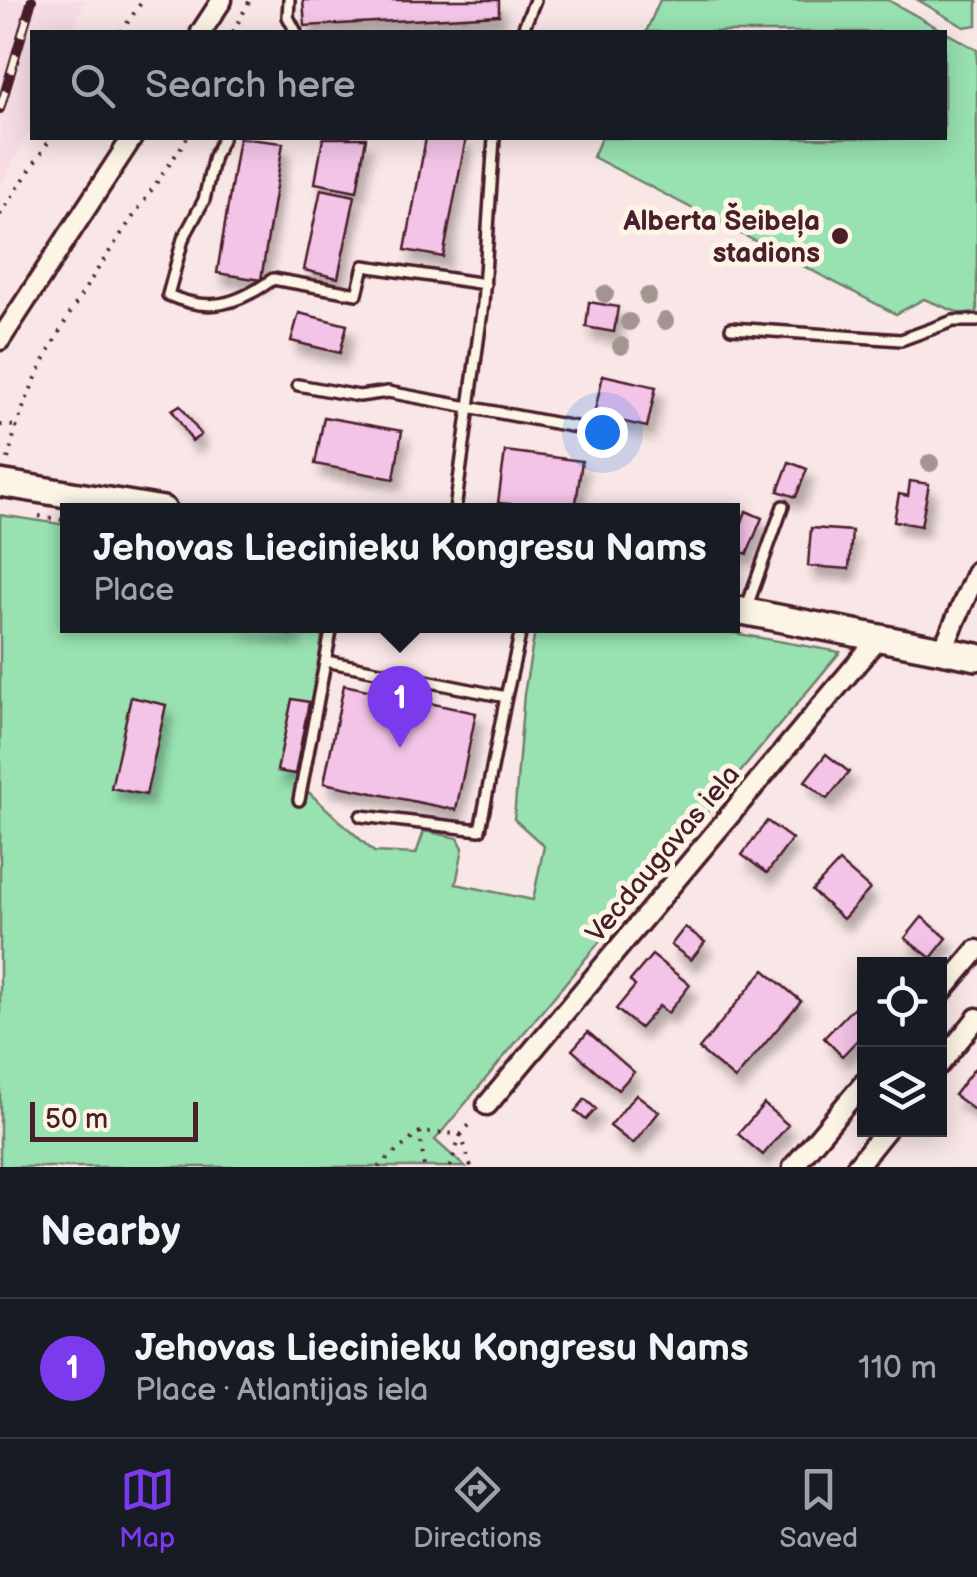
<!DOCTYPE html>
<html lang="en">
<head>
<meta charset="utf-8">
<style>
	body { margin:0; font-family:"Balsamiq Sans",sans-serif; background:#242831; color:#f1f3f6 }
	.controls { position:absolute; right:30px; bottom:30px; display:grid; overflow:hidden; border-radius:0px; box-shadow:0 5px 25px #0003 }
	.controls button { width:90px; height:90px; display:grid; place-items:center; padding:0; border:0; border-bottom:2px solid #363941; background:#171b24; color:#f1f3f6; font:50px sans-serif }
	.scale { position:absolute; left:30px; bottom:25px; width:168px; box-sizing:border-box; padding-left:10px; border:5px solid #4a1f2b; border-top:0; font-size:28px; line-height:35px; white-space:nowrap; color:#4a1f2b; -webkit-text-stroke:8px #fcf5e5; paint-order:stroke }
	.you { position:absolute; left:602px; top:432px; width:35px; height:35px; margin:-25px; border:8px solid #fff; border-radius:50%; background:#1a73e8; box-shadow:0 0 0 15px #1a73e833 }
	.badge { display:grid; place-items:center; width:65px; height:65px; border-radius:50%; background:#7c3aed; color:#fff; font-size:32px; font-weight:700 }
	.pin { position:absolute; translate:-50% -82px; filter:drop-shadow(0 2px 5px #0008) }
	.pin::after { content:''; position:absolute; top:52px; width:35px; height:30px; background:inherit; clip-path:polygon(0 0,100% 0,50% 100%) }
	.popup { position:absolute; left:60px; top:503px; width:680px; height:130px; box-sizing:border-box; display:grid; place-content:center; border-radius:0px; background:#171b24; filter:drop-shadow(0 2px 8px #0005); font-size:32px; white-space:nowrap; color:#9ea1a6 }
	.popup b { font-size:38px; color:#f1f3f6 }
	.popup::after { content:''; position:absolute; left:50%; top:100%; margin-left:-20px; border:20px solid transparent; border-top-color:#171b24 }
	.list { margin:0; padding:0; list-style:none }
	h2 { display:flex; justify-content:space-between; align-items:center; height:130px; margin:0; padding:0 40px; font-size:42px }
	h2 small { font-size:32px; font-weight:400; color:#9ea1a6 }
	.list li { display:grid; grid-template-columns:65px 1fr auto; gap:30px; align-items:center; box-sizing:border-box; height:140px; padding:0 40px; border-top:2px solid #363941 }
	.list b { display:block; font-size:38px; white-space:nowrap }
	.list p { margin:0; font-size:32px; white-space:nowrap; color:#9ea1a6 }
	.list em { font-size:32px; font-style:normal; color:#9ea1a6 }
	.icon { flex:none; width:55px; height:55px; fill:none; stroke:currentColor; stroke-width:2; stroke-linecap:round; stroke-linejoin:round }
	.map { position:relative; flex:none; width:977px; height:1167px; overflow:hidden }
	.search { position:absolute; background:#171b24; box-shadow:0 5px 25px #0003; left:30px; right:30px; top:30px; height:110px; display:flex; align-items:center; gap:25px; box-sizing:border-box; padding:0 35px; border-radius:0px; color:#9ea1a6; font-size:38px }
	.sheet { height:270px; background:#171b24 }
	nav { display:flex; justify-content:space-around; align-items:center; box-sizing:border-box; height:140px; border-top:2px solid #363941; background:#171b24; font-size:28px; color:#9ea1a6 }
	nav a { display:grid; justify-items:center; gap:5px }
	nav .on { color:#7c3aed }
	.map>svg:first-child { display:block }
	.built { fill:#f7dce6 }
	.green { fill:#98e1b1; stroke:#71806e; stroke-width:2.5 }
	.building { fill:#f3c4e7; stroke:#4a1f2b; stroke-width:2.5; filter:url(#shadow) }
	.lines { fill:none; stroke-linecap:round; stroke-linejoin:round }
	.service-casing { stroke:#4a1f2b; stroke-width:16 }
	.minor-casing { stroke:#4a1f2b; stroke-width:25 }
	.secondary-casing { stroke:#4a1f2b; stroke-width:32 }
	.path { stroke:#4a1f2b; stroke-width:4; stroke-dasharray:2.5 8; stroke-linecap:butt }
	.service { stroke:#fcf5e5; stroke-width:9 }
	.minor { stroke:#fcf5e5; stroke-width:18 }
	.secondary { stroke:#fcf5e5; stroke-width:25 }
	.rail-casing { stroke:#4a1f2b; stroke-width:10 }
	.rail { stroke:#fcf5e5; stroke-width:6; stroke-dasharray:19; stroke-linecap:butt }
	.tree { fill:#a49491 }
	.poi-dot { fill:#4a1f2b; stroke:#fcf5e5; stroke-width:4 }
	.labels { text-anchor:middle; stroke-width:10; stroke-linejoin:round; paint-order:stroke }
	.poi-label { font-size:28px; font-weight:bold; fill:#4a1f2b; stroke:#fcf5e5; text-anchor:end }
	.street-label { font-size:28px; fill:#4a1f2b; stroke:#fcf5e5 }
</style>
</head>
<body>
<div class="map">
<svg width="977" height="1167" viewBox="0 0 977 1167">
	<defs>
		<filter id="shadow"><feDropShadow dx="6" dy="11" stdDeviation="5" flood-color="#0004"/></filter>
	</defs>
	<rect width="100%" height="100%" fill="#f9e6e6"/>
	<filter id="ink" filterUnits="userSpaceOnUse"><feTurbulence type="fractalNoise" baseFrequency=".01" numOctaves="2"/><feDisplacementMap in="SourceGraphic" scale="20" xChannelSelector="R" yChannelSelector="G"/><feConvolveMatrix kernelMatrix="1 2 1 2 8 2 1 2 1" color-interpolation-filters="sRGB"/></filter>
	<g filter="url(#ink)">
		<path class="built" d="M0 0H85L72 32H32V126L0 188Z"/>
		<path class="green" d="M660 0H888L977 50V313H959L924 299 896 314 593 157 601 138H944V32H646Z
			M918 0H977V25L964 27Z
			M0 515 67 525 68 626H323L304 788 374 852 416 854 424 831 458 838 463 848 456 884 533 900 544 846 514 819 524 694 536 626H694L840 652 435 1140 465 1167H0Z"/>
		<path class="building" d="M303 0H499V15L305 26Z
			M239 138 283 143 261 280 217 273Z
			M323 138H366L357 191 315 183Z
			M426 138H466L443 257 405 250Z
			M321 189 355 196 338 278 304 270Z
			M589 302 618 307 614 332 586 327Z
			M299 313 347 325 340 353 291 341Z
			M603 375 656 387 647 427 594 415Z
			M180 405 201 435 192 441 172 410Z
			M324 417 402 431 394 479 315 464Z
			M505 451 582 461 575 510 498 503Z
			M789 462 807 469 796 497 778 491Z
			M910 481 929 484 921 526 894 521 899 494 908 496Z
			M746 511 762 518 747 554 732 548Z
			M811 528 852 531 849 569 808 566Z
			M234 626H294L292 635Z
			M344 685 476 713 456 810 324 783Z
			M131 697 166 705 146 795 111 788Z
			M292 699 309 702 295 774 277 771Z
			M826 754 849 772 827 799 805 781Z
			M767 821 792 839 767 873 742 855Z
			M839 862 870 889 843 919 812 891Z
			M922 917 947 938 931 958 905 938Z
			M685 927 705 942 691 960 671 945Z
			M652 955 690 985 668 1013 659 1006 640 1028 616 1009 635 986 630 981Z
			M764 970 801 1001 735 1079 699 1049Z
			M855 1006 864 1016V1033L842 1056 824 1038Z
			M588 1032 634 1072 618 1090 572 1050Z
			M974 1069 977 1072V1112L954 1095Z
			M636 1094 659 1112 633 1144 610 1126Z
			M585 1099 596 1109 586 1120 575 1111Z
			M764 1104 788 1125 763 1155 738 1134Z"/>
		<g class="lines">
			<g class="service-casing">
				<path id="service" d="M289 0 288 17 296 32
					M522 32 535 0
					M223 138 214 156 204 200 183 239 168 295C209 313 237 305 273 279L357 294 364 266 485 284
					M731 328 901 340 953 321H977
					M298 385 359 396 388 392 581 428
					M455 510 483 304 494 138
					M746 609 783 506
					M326 661 506 697 522 626
					M299 800 332 626
					M361 816 480 830 506 697"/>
			</g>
			<g class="minor-casing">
				<path id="minor" d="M201 32 222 0
					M0 340 132 138
					M943 649 977 571
					M940 994 977 950
					M940 1064 977 1018
					M487 1105 880 636
					M793 1167 864 1083
					M856 1167 886 1130"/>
			</g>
			<g class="secondary-casing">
				<path id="secondary" d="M0 483 163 510
					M732 609 977 657"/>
			</g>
			<path class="path" d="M121 32 143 0
				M233 32 250 0
				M0 215 51 138
				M0 425 15 426
				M8 459C31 349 125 232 187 138
				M39 516 68 521
				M420 1132 424 1167
				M461 1134 471 1167
				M378 1167 420 1132 461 1134 474 1120
				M450 1167 461 1134"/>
			<use href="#service" class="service"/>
			<use href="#minor" class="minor"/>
			<use href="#secondary" class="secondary"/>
			<g class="rail-casing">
				<path id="rail" d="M0 109 32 0"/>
			</g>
			<use href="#rail" class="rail"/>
		</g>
		<g class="tree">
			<circle cx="605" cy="294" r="9"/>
			<circle cx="648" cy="296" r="9"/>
			<circle cx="665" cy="321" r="9"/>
			<circle cx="629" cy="322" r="9"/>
			<circle cx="621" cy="346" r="9"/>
			<circle cx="930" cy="463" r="9"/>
		</g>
	</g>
	<circle class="poi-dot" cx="840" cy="236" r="10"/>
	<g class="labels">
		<g class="poi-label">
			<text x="820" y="230">Alberta Šeibeļa<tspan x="820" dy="32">stadions</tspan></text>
		</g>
		<g class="street-label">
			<text transform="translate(662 853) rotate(-50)" y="10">Vecdaugavas iela</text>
		</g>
	</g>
</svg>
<div class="controls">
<button><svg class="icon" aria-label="locate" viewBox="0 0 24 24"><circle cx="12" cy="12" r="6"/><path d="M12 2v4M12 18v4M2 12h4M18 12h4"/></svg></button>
<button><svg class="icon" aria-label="layers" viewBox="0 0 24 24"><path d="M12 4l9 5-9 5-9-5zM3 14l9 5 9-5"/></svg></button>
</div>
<div class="scale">50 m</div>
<div class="you"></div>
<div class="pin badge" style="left:400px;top:748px">1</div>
<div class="popup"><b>Jehovas Liecinieku Kongresu Nams</b>Place</div>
<div class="search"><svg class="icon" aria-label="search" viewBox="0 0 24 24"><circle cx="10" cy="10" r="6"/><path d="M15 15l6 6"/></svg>Search here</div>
</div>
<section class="sheet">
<h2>Nearby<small></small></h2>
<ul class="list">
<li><span class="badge">1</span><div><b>Jehovas Liecinieku Kongresu Nams</b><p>Place · Atlantijas iela</p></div><em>110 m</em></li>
</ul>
</section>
<nav>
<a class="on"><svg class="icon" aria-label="map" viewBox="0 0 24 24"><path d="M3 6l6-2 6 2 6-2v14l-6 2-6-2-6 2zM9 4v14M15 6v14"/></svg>Map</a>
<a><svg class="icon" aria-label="directions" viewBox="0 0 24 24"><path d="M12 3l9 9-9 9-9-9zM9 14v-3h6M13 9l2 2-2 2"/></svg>Directions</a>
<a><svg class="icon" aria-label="saved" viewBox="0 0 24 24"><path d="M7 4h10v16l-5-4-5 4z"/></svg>Saved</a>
</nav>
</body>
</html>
